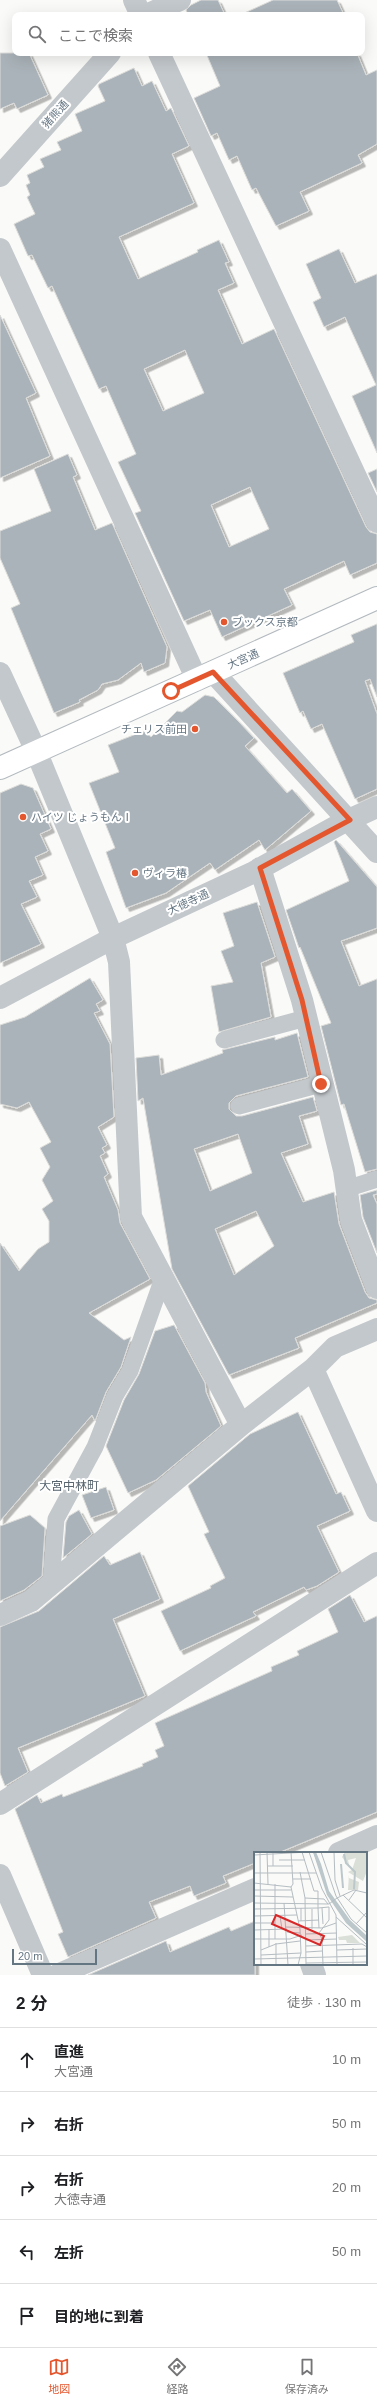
<!DOCTYPE html>
<html lang="ja">
<head>
<meta charset="utf-8">
<style>
	body { margin:0; font-family:Helvetica,"Noto Sans JP",sans-serif; background:#f2f2f2; color:#202124 }
	.scale { position:absolute; left:12px; bottom:10px; width:85px; box-sizing:border-box; padding-left:4px; border:2px solid #657683; border-top:0; font-size:11px; line-height:14px; white-space:nowrap; color:#657683; -webkit-text-stroke:3px #fff; paint-order:stroke }
	.stop { position:absolute; width:12px; height:12px; margin:-9px; border:3px solid #e4572e; border-radius:50%; background:#fff }
	.stop.end { background:#e4572e; border-color:#fff; box-shadow:0 1px 4px #0008 }
	.list { margin:0; padding:0; list-style:none }
	h2 { display:flex; justify-content:space-between; align-items:center; height:52px; margin:0; padding:0 16px; font-size:17px }
	h2 small { font-size:13px; font-weight:400; color:#757577 }
	.list li { display:grid; grid-template-columns:26px 1fr auto; gap:12px; align-items:center; box-sizing:border-box; height:64px; padding:0 16px; border-top:1px solid #e0e0e0 }
	.list b { display:block; font-size:15px; white-space:nowrap }
	.list p { margin:0; font-size:13px; white-space:nowrap; color:#757577 }
	.list em { font-size:13px; font-style:normal; color:#757577 }
	.icon { flex:none; width:22px; height:22px; fill:none; stroke:currentColor; stroke-width:2; stroke-linecap:round; stroke-linejoin:round }
	.map { position:relative; flex:none; width:377px; height:1975px; overflow:hidden }
	.search { position:absolute; background:#fff; box-shadow:0 4px 16px #0002; left:12px; right:12px; top:12px; height:44px; display:flex; align-items:center; gap:10px; box-sizing:border-box; padding:0 14px; border-radius:8px; color:#757577; font-size:15px }
	.sheet { height:372px; background:#fff }
	nav { display:flex; justify-content:space-around; align-items:center; box-sizing:border-box; height:56px; border-top:1px solid #e0e0e0; background:#fff; font-size:11px; color:#757577 }
	nav a { display:grid; justify-items:center; gap:2px }
	nav .on { color:#e4572e }
	.map>svg:first-child { display:block }
	.building { fill:#aab3b9; stroke:#dcdcda; fill-rule:evenodd; filter:url(#shadow) }
	.lines { fill:none; stroke-linecap:round; stroke-linejoin:round }
	.secondary-casing { stroke:#b3babf; stroke-width:24 }
	.lane { stroke:#c3c8cc; stroke-width:17 }
	.street { stroke:#c3c8cc; stroke-width:22 }
	.secondary { stroke:#fff; stroke-width:22 }
	.route { stroke:#e4572e; stroke-width:5 }
	.poi-dot { fill:#e4572e; stroke:#fff; stroke-width:1.5 }
	.labels { text-anchor:middle; stroke-width:4; stroke-linejoin:round; paint-order:stroke }
	.street-label { font-size:11px; fill:#657683; stroke:#fff }
	.poi-label { font-size:11px; fill:#657683; stroke:#fff; text-anchor:start }
	.neighbourhood-label { font-size:12px; fill:#57646e; stroke:#fff }
	.inset-river { fill:none; stroke:#bbc7cb; stroke-width:2 }
	.inset-road { fill:none; stroke:#b5bdc2; stroke-width:1 }
	.view { fill:#d62828; fill-opacity:0.15; stroke:#d62828; stroke-width:2 }
	.inset-edge { fill:none; stroke:#657683; stroke-width:2 }
</style>
</head>
<body>
<div class="map">
<svg width="377" height="1975" viewBox="0 0 377 1975">
	<defs>
		<filter id="shadow"><feDropShadow dx="3.5" dy="3.5" stdDeviation="0" flood-color="#0004"/></filter>
	</defs>
	<rect width="100%" height="100%" fill="#fafaf8"/>
	<path class="building" d="M201 0H218L225 15H188L186 10 191 5Z
		M273 0H337L344 15H240Z
		M0 53H29L48 95 17 109 14 103 0 109Z
		M206 53H357L366 75 377 70V144L358 155 362 163 300 192 309 211 276 226 256 188 252 190 237 156 229 160 217 133 211 136 194 98 220 86Z
		M134 68 142 86 152 81 166 111 171 108 189 146 172 154 194 203 119 237 138 279 198 252 197 250 219 240 229 262 225 263 234 283 218 290 242 344 274 329 366 527 370 532 377 534V563L350 575 344 561 284 589 292 605 222 637 210 610 184 621 135 513 141 511 118 462 136 454 106 386 99 389 52 286 48 288 32 255 28 256 14 224 35 214 27 197 30 195 26 185 30 183 27 175 44 167 40 159 61 150 57 142 82 131 75 114 105 101 98 86 99 84ZM185 350 204 393 163 411 144 369ZM250 487 269 529 229 547 211 505Z
		M339 249 355 283 377 274V453L352 396 376 385 345 317 324 327 313 302 321 298 306 264Z
		M0 315 36 393 26 398 50 456 0 478Z
		M68 454 77 475 73 477 95 530 112 523 167 647 165 663 144 672 141 663 118 680 102 684 98 690 79 700 80 702 54 713 11 608 20 604 0 558V531L51 511 34 469Z
		M377 469V492L368 473Z
		M377 624V697L370 679 365 681 377 714V789L355 799 322 724 311 729 303 711 300 713 283 673 354 642 351 635Z
		M205 695 214 697 239 722 254 738 245 746 287 793 292 789 311 811 265 850 259 840 215 870 210 863 166 893 126 908 106 852 115 848 89 783 119 772 108 745 144 731 151 737 177 711 182 712Z
		M21 784 33 788 51 829 40 834 48 851 35 857 43 875 29 881 37 897 21 904 41 944 0 963V793Z
		M336 840 377 887V928L341 941 359 986 377 979V1169L365 1172 344 1104 341 1105 321 1026 331 1023 300 947 299 948 286 910 349 881 334 842Z
		M257 902 275 957 261 963 271 1017 219 1032 211 986 233 982 221 951 234 946 223 913Z
		M90 978 103 1000 96 1004 100 1011 94 1013 110 1044 114 1117 98 1127 107 1145 102 1148 105 1153 100 1156 108 1174 104 1177 118 1210 120 1223 150 1279 89 1313 124 1340 131 1337 121 1367 106 1392 95 1421 92 1415 0 1521V1243L19 1271 38 1249 49 1242V1221L42 1209 53 1201 42 1180 50 1167 40 1148 51 1142 29 1102 17 1108 0 1104V1025L25 1017Z
		M297 1033 308 1077 236 1096 229 1103V1109L236 1116H242L313 1097 317 1111 299 1116 308 1144 281 1153 303 1202 334 1192 339 1224 365 1292 369 1298 377 1300V1303L295 1338 299 1348 229 1375 172 1269 143 1098 138 1101 136 1058 159 1055 161 1075 223 1053 222 1050 275 1037V1040ZM238 1134 252 1173 210 1191 194 1149ZM256 1211 274 1246 234 1275 215 1229Z
		M377 1190V1194L373 1195 377 1204V1253L363 1217 360 1195Z
		M174 1325 205 1383 206 1392 221 1426 156 1480 128 1493 106 1446 124 1400 139 1374 155 1331Z
		M298 1412 336 1494 341 1492 350 1511 317 1526 339 1572 317 1586 306 1590 304 1587 253 1612 256 1616 180 1651 161 1611 211 1588 210 1586 225 1578 204 1534 209 1532 188 1486 250 1434Z
		M106 1487 114 1510 91 1518 82 1495Z
		M79 1510 92 1534 63 1558 66 1522 69 1516Z
		M30 1515 45 1528 42 1576 24 1590 0 1601V1526Z
		M140 1552 160 1599 113 1619 145 1696 18 1748 28 1772 5 1786 0 1773V1627L39 1611 104 1556 110 1565Z
		M350 1595 364 1622 377 1616V1812L278 1853H255V1863L223 1876 226 1883 194 1896 190 1886 149 1902 156 1918 68 1957 58 1934 63 1932 15 1809 37 1795 41 1803 62 1794 63 1797 143 1766 142 1764 158 1757 155 1750 164 1746 155 1723 272 1671 271 1667 299 1655 297 1651 338 1632 328 1609Z
		M255 1921V1975H88L166 1941 170 1952 229 1927 231 1931Z"/>
	<g class="lines">
		<g class="secondary-casing">
			<path id="secondary" d="M0 768 377 598"/>
		</g>
		<path class="lane" d="M224 1040 306 1018
			M239 1106 321 1084
			M346 1189 377 1179
			M51 1585 56 1519 95 1447 115 1396 130 1371 163 1278"/>
		<path class="street" d="M134 0 141 15
			M146 15 180 0
			M159 53 377 522
			M0 176 110 53
			M0 249 197 680
			M213 672 377 852
			M0 673 36 751 113 938 119 962 131 1217 241 1425
			M260 868 302 1000 344 1170 351 1220 377 1288
			M0 998 113 938 252 873 342 823 377 807
			M313 1369 377 1511
			M0 1615 31 1601 241 1425 313 1369 335 1347 377 1329
			M0 1804 377 1563
			M339 1853 377 1836
			M0 1875 43 1975
			M311 1964 315 1975
			M57 1975 255 1889"/>
		<use href="#secondary" class="secondary"/>
	</g>
	<g class="lines">
		<path class="route" d="M171 691 213 672 350 820 260 868 302 1000 321 1084"/>
	</g>
	<g class="poi-dot">
		<circle cx="224" cy="622" r="4"/>
		<circle cx="195" cy="729" r="4"/>
		<circle cx="23" cy="817" r="4"/>
		<circle cx="135" cy="873" r="4"/>
	</g>
	<g class="labels">
		<g class="street-label">
			<text transform="translate(55 114) rotate(-48)" y="4">猪熊通</text>
			<text transform="translate(243 659) rotate(-24)" y="4">大宮通</text>
			<text transform="translate(188 902) rotate(-25)" y="4">大徳寺通</text>
		</g>
		<g class="poi-label">
			<text x="232" y="626">ブックス京都</text>
			<text x="187" y="733" text-anchor="end">チェリス前田</text>
			<text x="31" y="821">ハイツ じょうもんⅠ</text>
			<text x="143" y="877">ヴィラ椿</text>
		</g>
		<g class="neighbourhood-label">
			<text x="69" y="1490">大宮中林町</text>
		</g>
	</g>
	<g transform="translate(254 1852)">
		<rect width="113" height="113" fill="#fafaf8"/>
		<path d="M91 0H113V19L109 29 94 20 98 18 102 6 94 8 95 13 93 12 88 5ZM95 22V26L105 30 104 38H94ZM98 83 106 91H93L92 88H85L84 85Z" fill="#dadfd7"/>
		<path d="M59 0H62L67 12 75 39 96 68 113 84V90L92 71 73 43Z" fill="#bbc7cb"/>
		<path class="inset-river" d="M60 0 65 13M90 2 92 11 101 20 100 37M87 12 89 36"/>
		<path class="inset-road" d="M6 0 7 113M13 0 14 32M19 0V14M37 0 39 32 37 35 46 77 47 101 44 113M48 0 60 39H64V56L75 55M55 0 68 37 82 63 83 113M67 0 82 44 97 67 113 81M80 0 81 28 86 44M0 3 54 0M25 8H51M13 14H39M46 20 51 46 52 113M0 21H62M39 27H57M0 31 37 35M21 32V87M0 38H37M89 43 113 66M0 44 39 45M51 46 70 47 74 52M83 46 100 38 113 41M95 48 102 38M0 51 75 52 83 46M30 51 34 113M47 56V69M68 56 69 72M0 57 64 56 65 76M58 57V77M0 64 43 63M26 64 28 77M82 65 112 92M44 69 65 68M0 71H21M102 72 113 60M32 75 68 76 82 71M15 77V95M0 78 33 77M33 80 46 81M51 82 83 81M0 87H36L48 83M51 88 83 87M22 91V113M52 94 108 92 113 95M99 96V113M7 98 22 92 46 89M83 98 113 97M52 100 68 99M7 103 47 101M0 107 113 104M52 111 113 110M13 113H28M69 113 68 87 65 81 75 68V55"/>
		<path class="view" d="M22 63 70 84 66 93 18 72Z"/>
		<rect width="113" height="113" class="inset-edge"/>
	</g>
</svg>
<div class="scale">20 m</div>
<div class="stop" style="left:171px;top:691px"></div>
<div class="stop end" style="left:321px;top:1084px"></div>
<div class="search"><svg class="icon" aria-label="search" viewBox="0 0 24 24"><circle cx="10" cy="10" r="6"/><path d="M15 15l6 6"/></svg>ここで検索</div>
</div>
<section class="sheet">
<h2>2 分<small>徒歩 · 130 m</small></h2>
<ul class="list">
<li><svg class="icon" aria-label="ahead" viewBox="0 0 24 24"><path d="M12 20V5M6 11l6-6 6 6"/></svg><div><b>直進</b><p>大宮通</p></div><em>10 m</em></li>
<li><svg class="icon" aria-label="right" viewBox="0 0 24 24"><path d="M7 20v-9h11M14 6l5 5-5 5"/></svg><div><b>右折</b></div><em>50 m</em></li>
<li><svg class="icon" aria-label="right" viewBox="0 0 24 24"><path d="M7 20v-9h11M14 6l5 5-5 5"/></svg><div><b>右折</b><p>大徳寺通</p></div><em>20 m</em></li>
<li><svg class="icon" aria-label="left" viewBox="0 0 24 24"><path d="M17 20v-9H6M10 6l-5 5 5 5"/></svg><div><b>左折</b></div><em>50 m</em></li>
<li><svg class="icon" aria-label="arrive" viewBox="0 0 24 24"><path d="M6 21V4h12l-3 4 3 4H6"/></svg><div><b>目的地に到着</b></div></li>
</ul>
</section>
<nav>
<a class="on"><svg class="icon" aria-label="map" viewBox="0 0 24 24"><path d="M3 6l6-2 6 2 6-2v14l-6 2-6-2-6 2zM9 4v14M15 6v14"/></svg>地図</a>
<a><svg class="icon" aria-label="directions" viewBox="0 0 24 24"><path d="M12 3l9 9-9 9-9-9zM9 14v-3h6M13 9l2 2-2 2"/></svg>経路</a>
<a><svg class="icon" aria-label="saved" viewBox="0 0 24 24"><path d="M7 4h10v16l-5-4-5 4z"/></svg>保存済み</a>
</nav>
</body>
</html>
